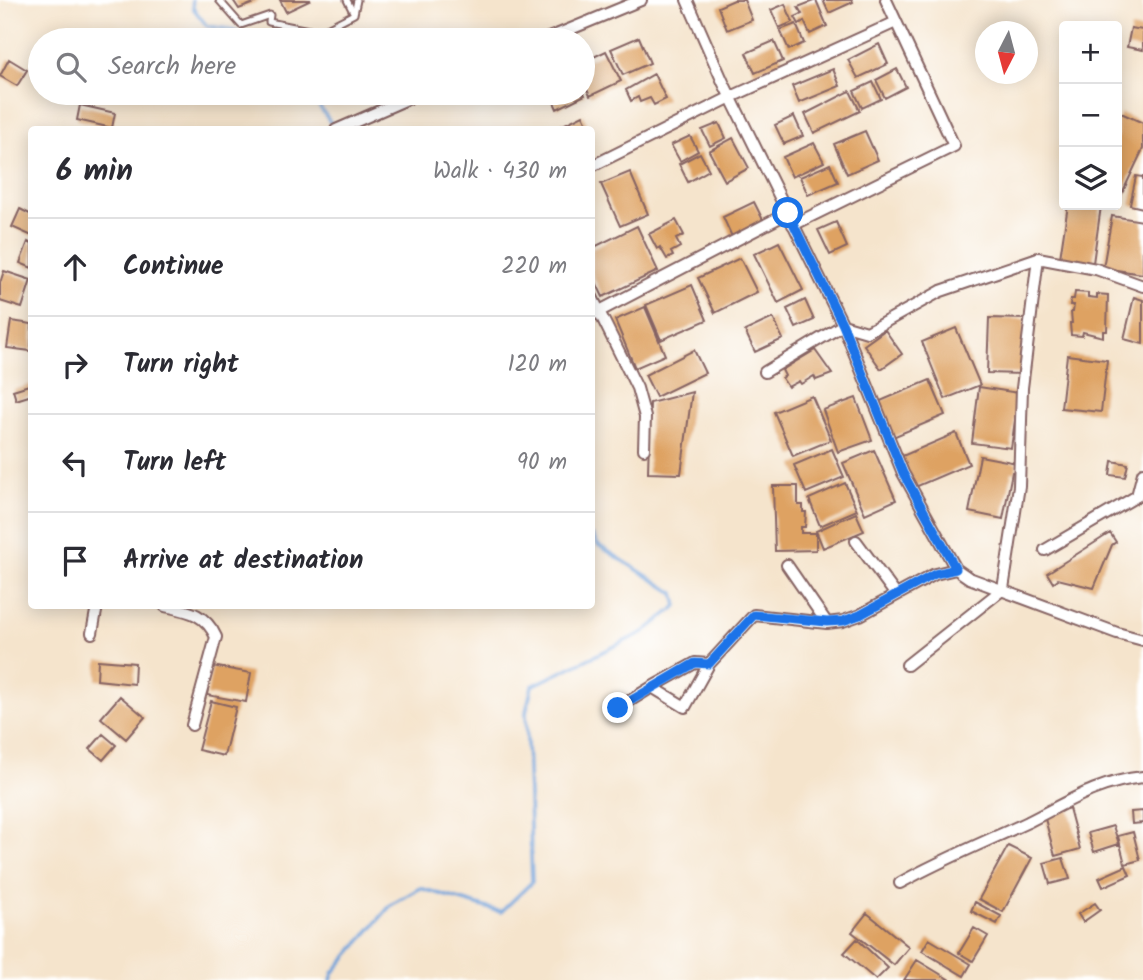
<!DOCTYPE html>
<html lang="en">
<head>
<meta charset="utf-8">
<style>
	body { margin:0; font-family:Kalam,sans-serif; background:#f7f7f7; color:#2b2b33 }
	.controls { position:absolute; right:21px; top:21px; display:grid; overflow:hidden; border-radius:7px; box-shadow:0 4px 18px #0003 }
	.controls button { width:63px; height:63px; display:grid; place-items:center; padding:0; border:0; border-bottom:2px solid #e1e1e2; background:#fff; color:#2b2b33; font:35px sans-serif }
	.compass { position:absolute; left:975px; top:21px; width:63px; height:63px; border-radius:50%; background:#fff; box-shadow:0 4px 18px #0003; rotate:186deg }
	.stop { position:absolute; width:21px; height:21px; margin:-16px; border:5px solid #1a73e8; border-radius:50%; background:#fff }
	.stop.end { background:#1a73e8; border-color:#fff; box-shadow:0 2px 7px #0008 }
	.list { margin:0; padding:0; list-style:none }
	h2 { display:flex; justify-content:space-between; align-items:center; height:91px; margin:0; padding:0 28px; font-size:30px }
	h2 small { font-size:23px; font-weight:400; color:#7c7c81 }
	.list li { display:grid; grid-template-columns:46px 1fr auto; gap:21px; align-items:center; box-sizing:border-box; height:98px; padding:0 28px; border-top:2px solid #e1e1e2 }
	.list b { display:block; font-size:26px; white-space:nowrap }
	.list em { font-size:23px; font-style:normal; color:#7c7c81 }
	.icon { flex:none; width:38px; height:38px; fill:none; stroke:currentColor; stroke-width:2; stroke-linecap:round; stroke-linejoin:round }
	.map { position:relative; flex:none; width:1143px; height:980px; overflow:hidden }
	.search { position:absolute; background:#fff; box-shadow:0 4px 18px #0003; left:28px; top:28px; width:567px; height:77px; display:flex; align-items:center; gap:18px; box-sizing:border-box; padding:0 24px; border-radius:38px; color:#7c7c81; font-size:26px }
	.panel { position:absolute; background:#fff; box-shadow:0 4px 18px #0003; left:28px; top:126px; width:567px; height:483px; border-radius:7px }
	.map>svg:first-child { display:block }
	.lines { fill:none; stroke-linecap:round; stroke-linejoin:round }
	.stream { stroke:#6da0d9; stroke-width:3.5 }
	.building { fill:#dea262 }
	.service-casing { stroke:#866463; stroke-width:9 }
	.minor-casing { stroke:#866463; stroke-width:14 }
	.service { stroke:#fff; stroke-width:5 }
	.minor { stroke:#fff; stroke-width:10 }
	.route { stroke:#1a73e8; stroke-width:9 }
</style>
</head>
<body>
<div class="map">
<svg width="1143" height="980" viewBox="0 0 1143 980">
	<rect width="100%" height="100%" fill="#fff"/>
	<filter id="ink" filterUnits="userSpaceOnUse"><feTurbulence type="fractalNoise" baseFrequency=".0143" numOctaves="2"/><feDisplacementMap in="SourceGraphic" scale="14" xChannelSelector="R" yChannelSelector="G"/><feConvolveMatrix kernelMatrix="1 2 1 2 8 2 1 2 1" color-interpolation-filters="sRGB"/></filter>
	<filter id="wash" filterUnits="userSpaceOnUse"><feTurbulence type="fractalNoise" baseFrequency=".00686" numOctaves="4" result="noise"/><feDisplacementMap in="SourceGraphic" scale="28" xChannelSelector="R" yChannelSelector="G"/><feGaussianBlur stdDeviation="1.57" result="paint"/><feColorMatrix in="noise" values="0 0 0 0 0 0 0 0 0 0 0 0 0 0 0 0 0 1.4 0 .05"/><feComposite in="paint" operator="in"/></filter>
	<g filter="url(#wash)">
		<rect width="100%" height="100%" fill="#f5e4cc"/>
		<g class="lines">
			<path class="stream" d="M192 0 193 8 207 26 228 29 258 40
				M310 93 335 129
				M331 980 333 973 391 905 420 888 501 912 532 882 526 712 532 686 644 632 677 606 674 593 598 545 592 535"/>
		</g>
		<g id="blocks">
			<path class="building" d="M233 0H261L239 9Z
				M280 0H311L286 12Z
				M734 0H744L752 20 727 30 718 7Z
				M816 0 827 26 810 34 804 21 799 24 795 17 802 14 798 7Z
				M823 0H852L853 2 829 13Z
				M785 4 793 22 779 28 771 10Z
				M796 24 804 43 789 50 780 30Z
				M1131 28 1143 30V50L1127 47Z
				M639 37 650 63 623 75 611 49Z
				M774 41 783 61 755 73 746 53Z
				M879 44 888 64 858 78 848 60Z
				M606 51 621 81 590 96 583 81V62Z
				M9 59 27 70 17 86 0 76Z
				M833 69 840 86 799 103 792 86Z
				M897 69 906 87 885 98 876 80Z
				M654 74 666 99 654 105 650 98 640 102 638 97 631 101 626 90Z
				M873 82 881 99 862 108 854 91Z
				M850 91 860 111 814 133 805 114Z
				M550 93H584L585 95 557 109Z
				M80 105 115 113 112 128 77 120Z
				M1121 113 1143 123V149L1117 204V121Z
				M583 115 590 130H553Z
				M794 116 803 136 784 144 775 125Z
				M719 123 726 138 710 146 702 130Z
				M865 131 878 160 847 174 834 144Z
				M690 136 698 151 680 161 671 145Z
				M733 138 749 168 725 181 709 151Z
				M814 143 824 162 792 177 783 157Z
				M700 153 709 170 688 182 679 164Z
				M830 164 838 182 808 195 800 177Z
				M630 172 648 214 620 226 601 184Z
				M1136 176 1143 177V208L1130 205Z
				M754 202 765 224 733 239 723 217Z
				M1068 205 1101 206 1093 263 1060 258Z
				M20 209 32 215V236L12 227Z
				M1112 216 1143 221V274L1103 268Z
				M676 220 684 235 676 239 680 247 671 252 673 256 667 259 660 247 657 249 649 234Z
				M836 222 847 247 830 255 818 230Z
				M637 226 658 271 603 297 592 274V248Z
				M28 242 32 244V268L20 263Z
				M779 242 803 290 778 303 754 254Z
				M740 258 757 292 715 313 698 278Z
				M4 271 31 280 22 308 0 301V283Z
				M692 285 707 320 661 340 646 305Z
				M1075 292 1088 293V297L1097 298V294L1108 295 1107 331H1103V337L1083 332 1082 336 1071 335 1070 323H1072L1071 312H1073L1074 305H1070L1071 299H1074Z
				M1134 297 1143 300V344L1124 339Z
				M805 300 814 320 796 328 787 309Z
				M645 307 665 355 635 368 615 320Z
				M773 318 783 339 755 352 745 331Z
				M989 318 1025 319 1022 374 987 373Z
				M11 321 32 324 31 351 7 348Z
				M956 328 980 385 945 399 922 342Z
				M885 330 902 354 881 369 864 345Z
				M694 350 705 373 656 397 645 375Z
				M815 350 832 374 816 380 814 376 801 384 799 381 788 387 782 378 785 376 782 370Z
				M1067 355 1107 360 1101 412 1061 408Z
				M930 380 945 415 893 437 878 402Z
				M32 384V395L16 400 13 390Z
				M979 387 1019 393 1011 448 972 443Z
				M692 392 681 474 648 473 650 403Z
				M812 396 831 440 793 456 774 412Z
				M856 398 872 440 838 452 823 410Z
				M956 433 969 464 913 488 900 457Z
				M832 449 844 477 806 493 794 465Z
				M874 450 896 500 865 514 843 463Z
				M980 456 1017 463 1016 472H1012L1003 519 969 512Z
				M1112 461 1128 464 1125 477 1110 475Z
				M845 483 857 510 820 526 809 499Z
				M773 486H798V505H803V512H806L805 527H801V533H816V550L775 551Z
				M856 513 864 531 823 548 816 531Z
				M1110 533 1116 542 1112 545 1094 588 1058 579 1053 583 1047 573Z
				M98 660 135 663 134 684 97 680Z
				M212 666 251 673 246 702 207 695Z
				M120 696 145 717 126 739 101 718Z
				M211 701 236 707 224 756 198 750Z
				M103 734 116 745 103 760 90 749Z
				M1069 808 1080 849 1055 856 1044 815Z
				M1143 811V823L1132 824 1131 812Z
				M1113 826 1119 844 1094 852 1088 833Z
				M1133 832 1140 860 1125 864 1118 836Z
				M1008 846 1032 858 1003 912 979 899Z
				M1063 858 1070 879 1050 884 1044 863Z
				M1126 866 1130 875 1103 887 1099 878Z
				M975 902 1001 916 997 924 971 911Z
				M1095 903 1100 910 1083 922 1078 914Z
				M867 913 909 947 894 965 852 932Z
				M974 928 988 936 973 961 959 953Z
				M857 939 888 968 876 980 844 953Z
				M929 939 971 964 964 976 922 951Z
				M917 960 950 980H904Z"/>
		</g>
	</g>
	<g filter="url(#ink)">
		<use href="#blocks" fill-opacity="0" stroke="#866463" stroke-width="2"/>
		<g class="lines">
			<g class="service-casing">
				<path id="service" d="M219 0 241 25 270 15 269 22 319 32 354 14 357 0
					M347 0 354 14"/>
			</g>
			<g class="minor-casing">
				<path id="minor" d="M687 0 723 82 843 325 903 473 956 569 969 578 1117 633 1143 640
					M544 40 641 0
					M336 130 421 93
					M592 166 731 97 896 22
					M793 225 954 146 886 0
					M592 297 637 388 645 417 644 449
					M592 315 788 213
					M765 372 843 325 867 332 941 291 1038 258 1096 269 1143 286
					M856 541 896 595
					M1045 550 1137 496 1143 473
					M787 565 827 623
					M165 606C188 611 205 613 216 637L192 725
					M92 633 97 606
					M907 665 1003 589 1019 486 1022 388 1038 258
					M652 687 695 663 709 664
					M618 708 652 687 685 707 709 664 754 615 827 623 843 621 860 615 935 574 956 569
					M900 883C941 860 985 842 1028 822 1068 802 1097 782 1143 777"/>
			</g>
			<use href="#service" class="service"/>
			<use href="#minor" class="minor"/>
		</g>
	</g>
	<g class="lines" filter="url(#ink)">
		<path class="route" d="M618 708 695 663 709 664 754 615 827 622 843 621 860 615 935 574 956 569 903 473 843 325 788 213"/>
	</g>
</svg>
<div class="controls">
<button>+</button>
<button>−</button>
<button><svg class="icon" aria-label="layers" viewBox="0 0 24 24"><path d="M12 4l9 5-9 5-9-5zM3 14l9 5 9-5"/></svg></button>
</div>
<svg class="compass" viewBox="-18 -18 36 36"><path d="M0-13l5 13h-10z" fill="#e53935"/><path d="M0 13l5-13h-10z" fill="#7c7c81"/></svg>
<div class="stop" style="left:788px;top:213px"></div>
<div class="stop end" style="left:618px;top:708px"></div>
<div class="search"><svg class="icon" aria-label="search" viewBox="0 0 24 24"><circle cx="10" cy="10" r="6"/><path d="M15 15l6 6"/></svg>Search here</div>
<section class="panel">
<h2>6 min<small>Walk · 430 m</small></h2>
<ul class="list">
<li><svg class="icon" aria-label="ahead" viewBox="0 0 24 24"><path d="M12 20V5M6 11l6-6 6 6"/></svg><div><b>Continue</b></div><em>220 m</em></li>
<li><svg class="icon" aria-label="right" viewBox="0 0 24 24"><path d="M7 20v-9h11M14 6l5 5-5 5"/></svg><div><b>Turn right</b></div><em>120 m</em></li>
<li><svg class="icon" aria-label="left" viewBox="0 0 24 24"><path d="M17 20v-9H6M10 6l-5 5 5 5"/></svg><div><b>Turn left</b></div><em>90 m</em></li>
<li><svg class="icon" aria-label="arrive" viewBox="0 0 24 24"><path d="M6 21V4h12l-3 4 3 4H6"/></svg><div><b>Arrive at destination</b></div></li>
</ul>
</section>
</div>
</body>
</html>
